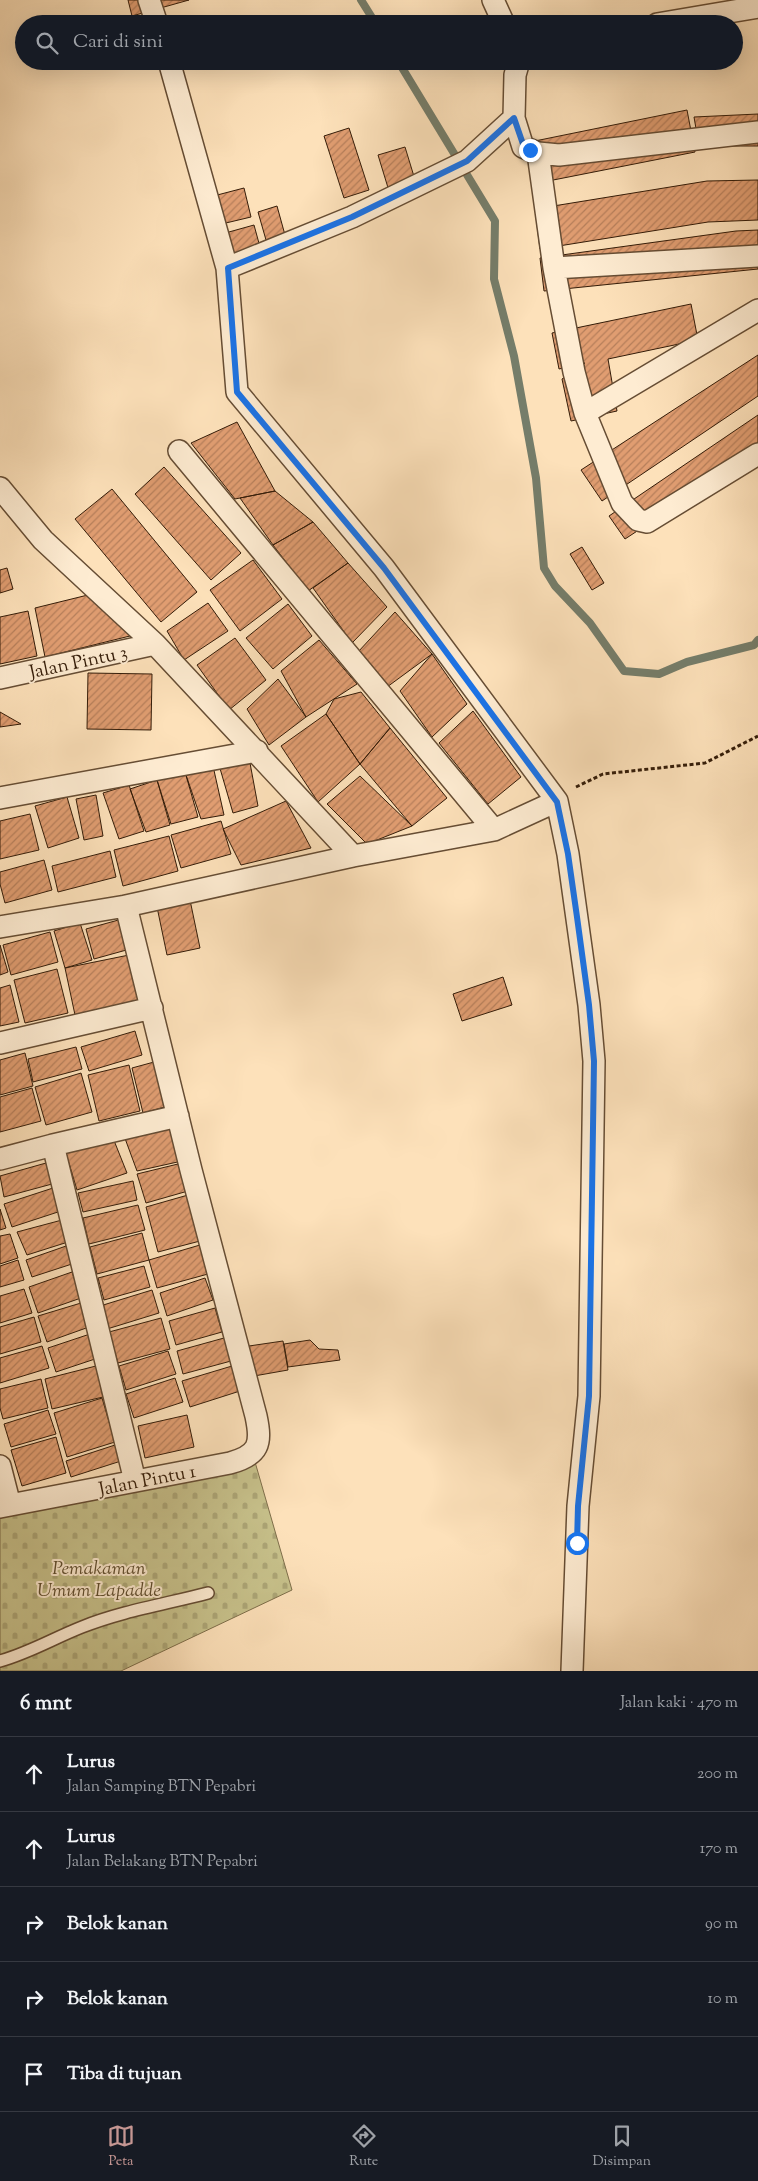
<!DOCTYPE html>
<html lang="id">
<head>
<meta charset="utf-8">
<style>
	body { margin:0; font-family:"Sorts Mill Goudy",serif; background:#20242c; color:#f1f3f6 }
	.stop { position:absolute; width:15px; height:15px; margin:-11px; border:4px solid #1a73e8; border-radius:50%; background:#fff }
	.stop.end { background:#1a73e8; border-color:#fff; box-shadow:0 1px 5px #0008 }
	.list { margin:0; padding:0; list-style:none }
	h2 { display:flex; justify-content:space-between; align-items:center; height:65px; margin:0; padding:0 20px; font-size:21px }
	h2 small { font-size:16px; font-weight:400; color:#9ea1a6 }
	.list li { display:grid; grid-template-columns:32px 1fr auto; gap:15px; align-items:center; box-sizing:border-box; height:75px; padding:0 20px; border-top:1px solid #363941 }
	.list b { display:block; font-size:19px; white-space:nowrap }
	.list p { margin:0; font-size:16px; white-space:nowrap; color:#9ea1a6 }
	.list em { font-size:16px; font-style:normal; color:#9ea1a6 }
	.icon { flex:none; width:28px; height:28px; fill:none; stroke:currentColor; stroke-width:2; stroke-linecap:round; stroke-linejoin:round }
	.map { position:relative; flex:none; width:758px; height:1671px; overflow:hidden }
	.search { position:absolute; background:#171b24; box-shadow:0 5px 20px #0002; left:15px; right:15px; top:15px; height:55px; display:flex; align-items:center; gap:12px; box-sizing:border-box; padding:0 18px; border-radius:28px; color:#9ea1a6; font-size:19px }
	.sheet { height:440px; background:#171b24 }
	nav { display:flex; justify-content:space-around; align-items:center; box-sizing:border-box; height:70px; border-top:1px solid #363941; background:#171b24; font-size:14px; color:#9ea1a6 }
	nav a { display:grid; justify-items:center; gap:2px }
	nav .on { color:#c59692 }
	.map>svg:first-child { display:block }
	.cemetery { fill:url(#cemetery-stones); stroke:#7e6e4a }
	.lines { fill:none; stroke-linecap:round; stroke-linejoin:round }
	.stream { stroke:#757d6a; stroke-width:8 }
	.building { fill:url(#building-hatch); stroke:#341c08 }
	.lane-casing { stroke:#664d34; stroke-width:14 }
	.street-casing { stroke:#664d34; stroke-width:24 }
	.path { stroke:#341c08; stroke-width:3; stroke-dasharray:4 2.5; stroke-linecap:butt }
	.lane { stroke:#feecd2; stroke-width:11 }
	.street { stroke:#feecd2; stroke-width:21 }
	.route { stroke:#1a73e8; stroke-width:6 }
	.labels { text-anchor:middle; stroke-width:4; stroke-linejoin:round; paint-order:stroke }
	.street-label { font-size:19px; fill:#341c08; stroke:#feecd2 }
	.park-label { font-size:19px; font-style:italic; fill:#604e2f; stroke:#feecd2 }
</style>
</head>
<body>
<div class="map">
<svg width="758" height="1671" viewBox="0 0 758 1671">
	<defs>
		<pattern id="cemetery-stones" width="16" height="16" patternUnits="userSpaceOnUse" patternTransform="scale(1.25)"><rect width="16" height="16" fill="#c7c18b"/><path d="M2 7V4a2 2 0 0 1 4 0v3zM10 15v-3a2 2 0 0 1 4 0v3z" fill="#aca576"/></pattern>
		<pattern id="building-hatch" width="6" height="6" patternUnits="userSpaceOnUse" patternTransform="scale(1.25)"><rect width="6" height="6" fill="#e09d71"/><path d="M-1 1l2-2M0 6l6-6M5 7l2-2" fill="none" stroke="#b67f5b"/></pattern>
	</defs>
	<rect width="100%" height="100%" fill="#fde1ba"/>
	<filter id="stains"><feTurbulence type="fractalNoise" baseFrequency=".004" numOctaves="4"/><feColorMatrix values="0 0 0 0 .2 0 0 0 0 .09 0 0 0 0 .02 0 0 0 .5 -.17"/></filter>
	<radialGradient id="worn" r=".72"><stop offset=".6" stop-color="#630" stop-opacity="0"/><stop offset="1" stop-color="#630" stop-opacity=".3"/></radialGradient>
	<path class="cemetery" d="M253 1455 292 1590 121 1671H0V1504Z"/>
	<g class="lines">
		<path class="stream" d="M361 0 376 24
			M398 61 495 221 494 279 514 356 536 478 544 568 555 586 590 623 624 671 659 674 687 662 754 645 758 640"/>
	</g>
	<path class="building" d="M128 0H189L132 16Z
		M687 110 695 152 533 184 525 143Z
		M758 114V146H699L694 117Z
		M349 128 369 190 344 198 324 136Z
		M405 147 416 183 389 191 378 155Z
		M758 180V220L708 222 540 249 535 209 707 181Z
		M244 188 251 217 209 227 202 199Z
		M277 206 285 235 266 240 258 212Z
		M254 225 260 247 217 259 211 237Z
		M758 230V269L544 291 540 258 736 231Z
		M691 304 698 340 608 359 617 411 571 421 562 379 585 363 559 369 552 333Z
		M758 355V396L602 501 581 470Z
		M758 415V452L625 539 609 516Z
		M237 422 275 491 235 499 191 443Z
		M164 467 241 553 211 580 135 494Z
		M112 489 197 592 161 622 75 519Z
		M275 491 313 522 273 545 240 498Z
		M313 522 348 563 308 591 273 545Z
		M582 547 604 583 592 590 570 554Z
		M253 560 282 599 240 631 210 590Z
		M348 563 387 607 352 643 313 588Z
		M7 568 13 589 0 593V570Z
		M96 593 138 634 45 657 35 608Z
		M208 603 228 631 184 660 167 631Z
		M288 604 312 636 273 669 246 638Z
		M28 611 37 656 0 664V617Z
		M395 612 432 654 387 687 358 652Z
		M235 638 266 680 229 710 197 665Z
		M319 640 357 684 306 717 281 671Z
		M432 654 467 704 432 737 400 691Z
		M88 673 152 674 151 730 87 729Z
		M278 679 306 717 269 745 247 709Z
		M361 692 390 728 360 764 326 714 334 699Z
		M473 711 521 777 488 804 439 743Z
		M0 712 21 724 0 727Z
		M326 714 360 764 318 802 281 746Z
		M390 728 447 798 412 826 360 764Z
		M250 763 258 806 233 813 219 765Z
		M213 766 224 815 201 819 185 772Z
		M185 772 198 817 171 824 157 780Z
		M360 776 412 826 367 844 327 804Z
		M157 780 170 825 146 832 130 789Z
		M129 785 144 831 119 839 103 793Z
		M96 795 103 836 84 840 76 799Z
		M67 797 79 838 48 848 35 806Z
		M286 801 311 848 241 865 223 829Z
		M30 814 39 850 0 859V821Z
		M221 821 231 854 181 868 171 835Z
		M169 836 178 871 123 886 114 850Z
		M110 851 116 877 58 892 52 866Z
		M44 860 52 890 5 903 0 884V872Z
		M190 900 200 948 167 955 157 907Z
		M122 919 130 949 94 959 86 929Z
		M80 923 92 960 65 968 54 931Z
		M50 932 58 962 11 975 3 945Z
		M0 945 8 972 0 975Z
		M134 954 144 1001 75 1015 65 968Z
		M57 969 68 1013 25 1023 14 980Z
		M503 977 512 1005 462 1021 453 994Z
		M10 985 19 1022 0 1026V988Z
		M135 1031 142 1055 89 1071 81 1047Z
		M76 1047 82 1069 33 1082 28 1059Z
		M25 1053 33 1086 0 1095V1060Z
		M154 1062 165 1107 143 1113 132 1068Z
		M129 1065 140 1111 99 1121 88 1075Z
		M81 1073 92 1112 46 1125 35 1087Z
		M32 1088 41 1121 0 1132V1097Z
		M170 1120 182 1161 137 1171 123 1133Z
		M113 1138 127 1173 77 1190 65 1150Z
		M46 1163 52 1184 4 1197 0 1176Z
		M178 1164 188 1191 146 1203 137 1174Z
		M133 1181 137 1200 83 1212 78 1193Z
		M53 1188 61 1211 12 1227 4 1204Z
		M188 1195 200 1241 158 1252 146 1207Z
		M138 1205 145 1230 89 1244 83 1218Z
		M0 1209 6 1228 0 1230Z
		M62 1220 68 1242 27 1255 17 1232Z
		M142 1233 149 1260 97 1274 90 1247Z
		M10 1234 18 1258 0 1264V1236Z
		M69 1245 75 1263 32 1277 26 1260Z
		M200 1245 208 1274 157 1288 149 1260Z
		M18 1260 24 1280 0 1287V1266Z
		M144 1266 150 1287 104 1300 98 1278Z
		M72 1272 81 1298 38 1313 29 1287Z
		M205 1278 213 1300 167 1316 160 1293Z
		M24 1289 32 1313 0 1323V1296Z
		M152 1290 159 1313 107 1329 100 1306Z
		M81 1303 89 1327 47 1342 38 1316Z
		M215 1308 222 1332 176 1345 169 1321Z
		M34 1317 41 1342 0 1354V1327Z
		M161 1318 170 1349 118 1363 109 1332Z
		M90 1334 98 1358 56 1372 48 1348Z
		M224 1338 231 1361 183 1374 177 1351Z
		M310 1340 319 1349 338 1350 340 1360 288 1367 284 1344Z
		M283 1341 288 1370 254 1376 249 1346Z
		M42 1346 49 1368 0 1383V1358Z
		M168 1351 176 1374 126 1390 119 1366Z
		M96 1366 103 1397 52 1409 45 1379Z
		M232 1366 240 1391 190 1407 182 1381Z
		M175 1378 183 1402 134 1418 126 1394Z
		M41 1379 48 1408 3 1419 0 1408V1389Z
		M102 1398 115 1442 67 1457 54 1413Z
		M48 1410 56 1434 11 1447 4 1424Z
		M187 1415 194 1447 145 1458 138 1426Z
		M56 1437 66 1473 22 1486 11 1450Z
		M115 1445 121 1461 71 1477 66 1461Z"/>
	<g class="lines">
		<g class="lane-casing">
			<path id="lane" d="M0 1661C29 1653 54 1638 82 1627 122 1611 166 1604 208 1593"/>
		</g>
		<g class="street-casing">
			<path id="street" d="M149 0 157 24
				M493 0 504 24
				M657 24 758 7
				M169 61 227 268 237 392 384 568 557 801 568 854 589 1005 594 1061 589 1396 578 1506 572 1671
				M514 118 515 75 519 61
				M538 153 554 268 574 372 585 413 622 503 638 520 647 522 758 454
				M227 268 352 217 467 161 514 118 523 147 538 153 559 155 758 132
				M554 268 758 256
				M585 413 758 310
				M179 451 494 830
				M0 488 43 540 155 644 353 856 126 906 0 927
				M0 678 155 644
				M0 798 257 751
				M353 856 494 830 557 801
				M0 1043 152 1008
				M0 1159 53 1145
				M0 1466 10 1505
				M135 1481 53 1145 178 1116
				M0 1507 230 1463C259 1455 262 1444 256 1416L191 1170 126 906"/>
		</g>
		<path class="path" d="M576 787 603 774 705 763 758 736"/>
		<use href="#lane" class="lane"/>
		<use href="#street" class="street"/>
	</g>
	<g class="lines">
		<path class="route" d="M530 150 524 147 514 118 467 161 352 217 228 268 237 392 384 568 557 802 568 854 577 917 589 1005 594 1061 589 1396 578 1506 577 1543"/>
	</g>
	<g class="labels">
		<g class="street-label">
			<text transform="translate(78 661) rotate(-12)" y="7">Jalan Pintu 3</text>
			<text transform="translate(147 1479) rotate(-11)" y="7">Jalan Pintu 1</text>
		</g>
		<g class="park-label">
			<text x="99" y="1574">Pemakaman<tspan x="99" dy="22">Umum Lapadde</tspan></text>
		</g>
	</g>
	<rect width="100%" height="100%" filter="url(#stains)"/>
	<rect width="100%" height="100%" fill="url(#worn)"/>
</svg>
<div class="stop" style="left:577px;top:1543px"></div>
<div class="stop end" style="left:530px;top:150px"></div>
<div class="search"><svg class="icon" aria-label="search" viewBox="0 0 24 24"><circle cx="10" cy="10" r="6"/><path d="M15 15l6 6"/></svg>Cari di sini</div>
</div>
<section class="sheet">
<h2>6 mnt<small>Jalan kaki · 470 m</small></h2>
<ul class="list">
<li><svg class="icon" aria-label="ahead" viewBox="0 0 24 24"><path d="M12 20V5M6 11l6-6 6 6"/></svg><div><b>Lurus</b><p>Jalan Samping BTN Pepabri</p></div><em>200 m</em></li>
<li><svg class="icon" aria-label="ahead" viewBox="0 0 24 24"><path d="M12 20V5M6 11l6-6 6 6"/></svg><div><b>Lurus</b><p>Jalan Belakang BTN Pepabri</p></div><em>170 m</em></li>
<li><svg class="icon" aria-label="right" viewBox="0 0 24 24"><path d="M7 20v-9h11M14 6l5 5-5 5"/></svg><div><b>Belok kanan</b></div><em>90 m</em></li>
<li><svg class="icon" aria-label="right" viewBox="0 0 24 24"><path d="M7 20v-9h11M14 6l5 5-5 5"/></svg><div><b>Belok kanan</b></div><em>10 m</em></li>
<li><svg class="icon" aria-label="arrive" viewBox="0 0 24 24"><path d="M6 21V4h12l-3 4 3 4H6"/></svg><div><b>Tiba di tujuan</b></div></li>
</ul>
</section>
<nav>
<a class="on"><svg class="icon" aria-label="map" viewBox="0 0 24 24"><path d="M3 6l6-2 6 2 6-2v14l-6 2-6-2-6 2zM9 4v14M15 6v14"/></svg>Peta</a>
<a><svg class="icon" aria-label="directions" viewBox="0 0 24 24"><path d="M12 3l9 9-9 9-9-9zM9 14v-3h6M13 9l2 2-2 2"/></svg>Rute</a>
<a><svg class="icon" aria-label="saved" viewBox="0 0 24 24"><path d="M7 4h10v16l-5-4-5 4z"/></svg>Disimpan</a>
</nav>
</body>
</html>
